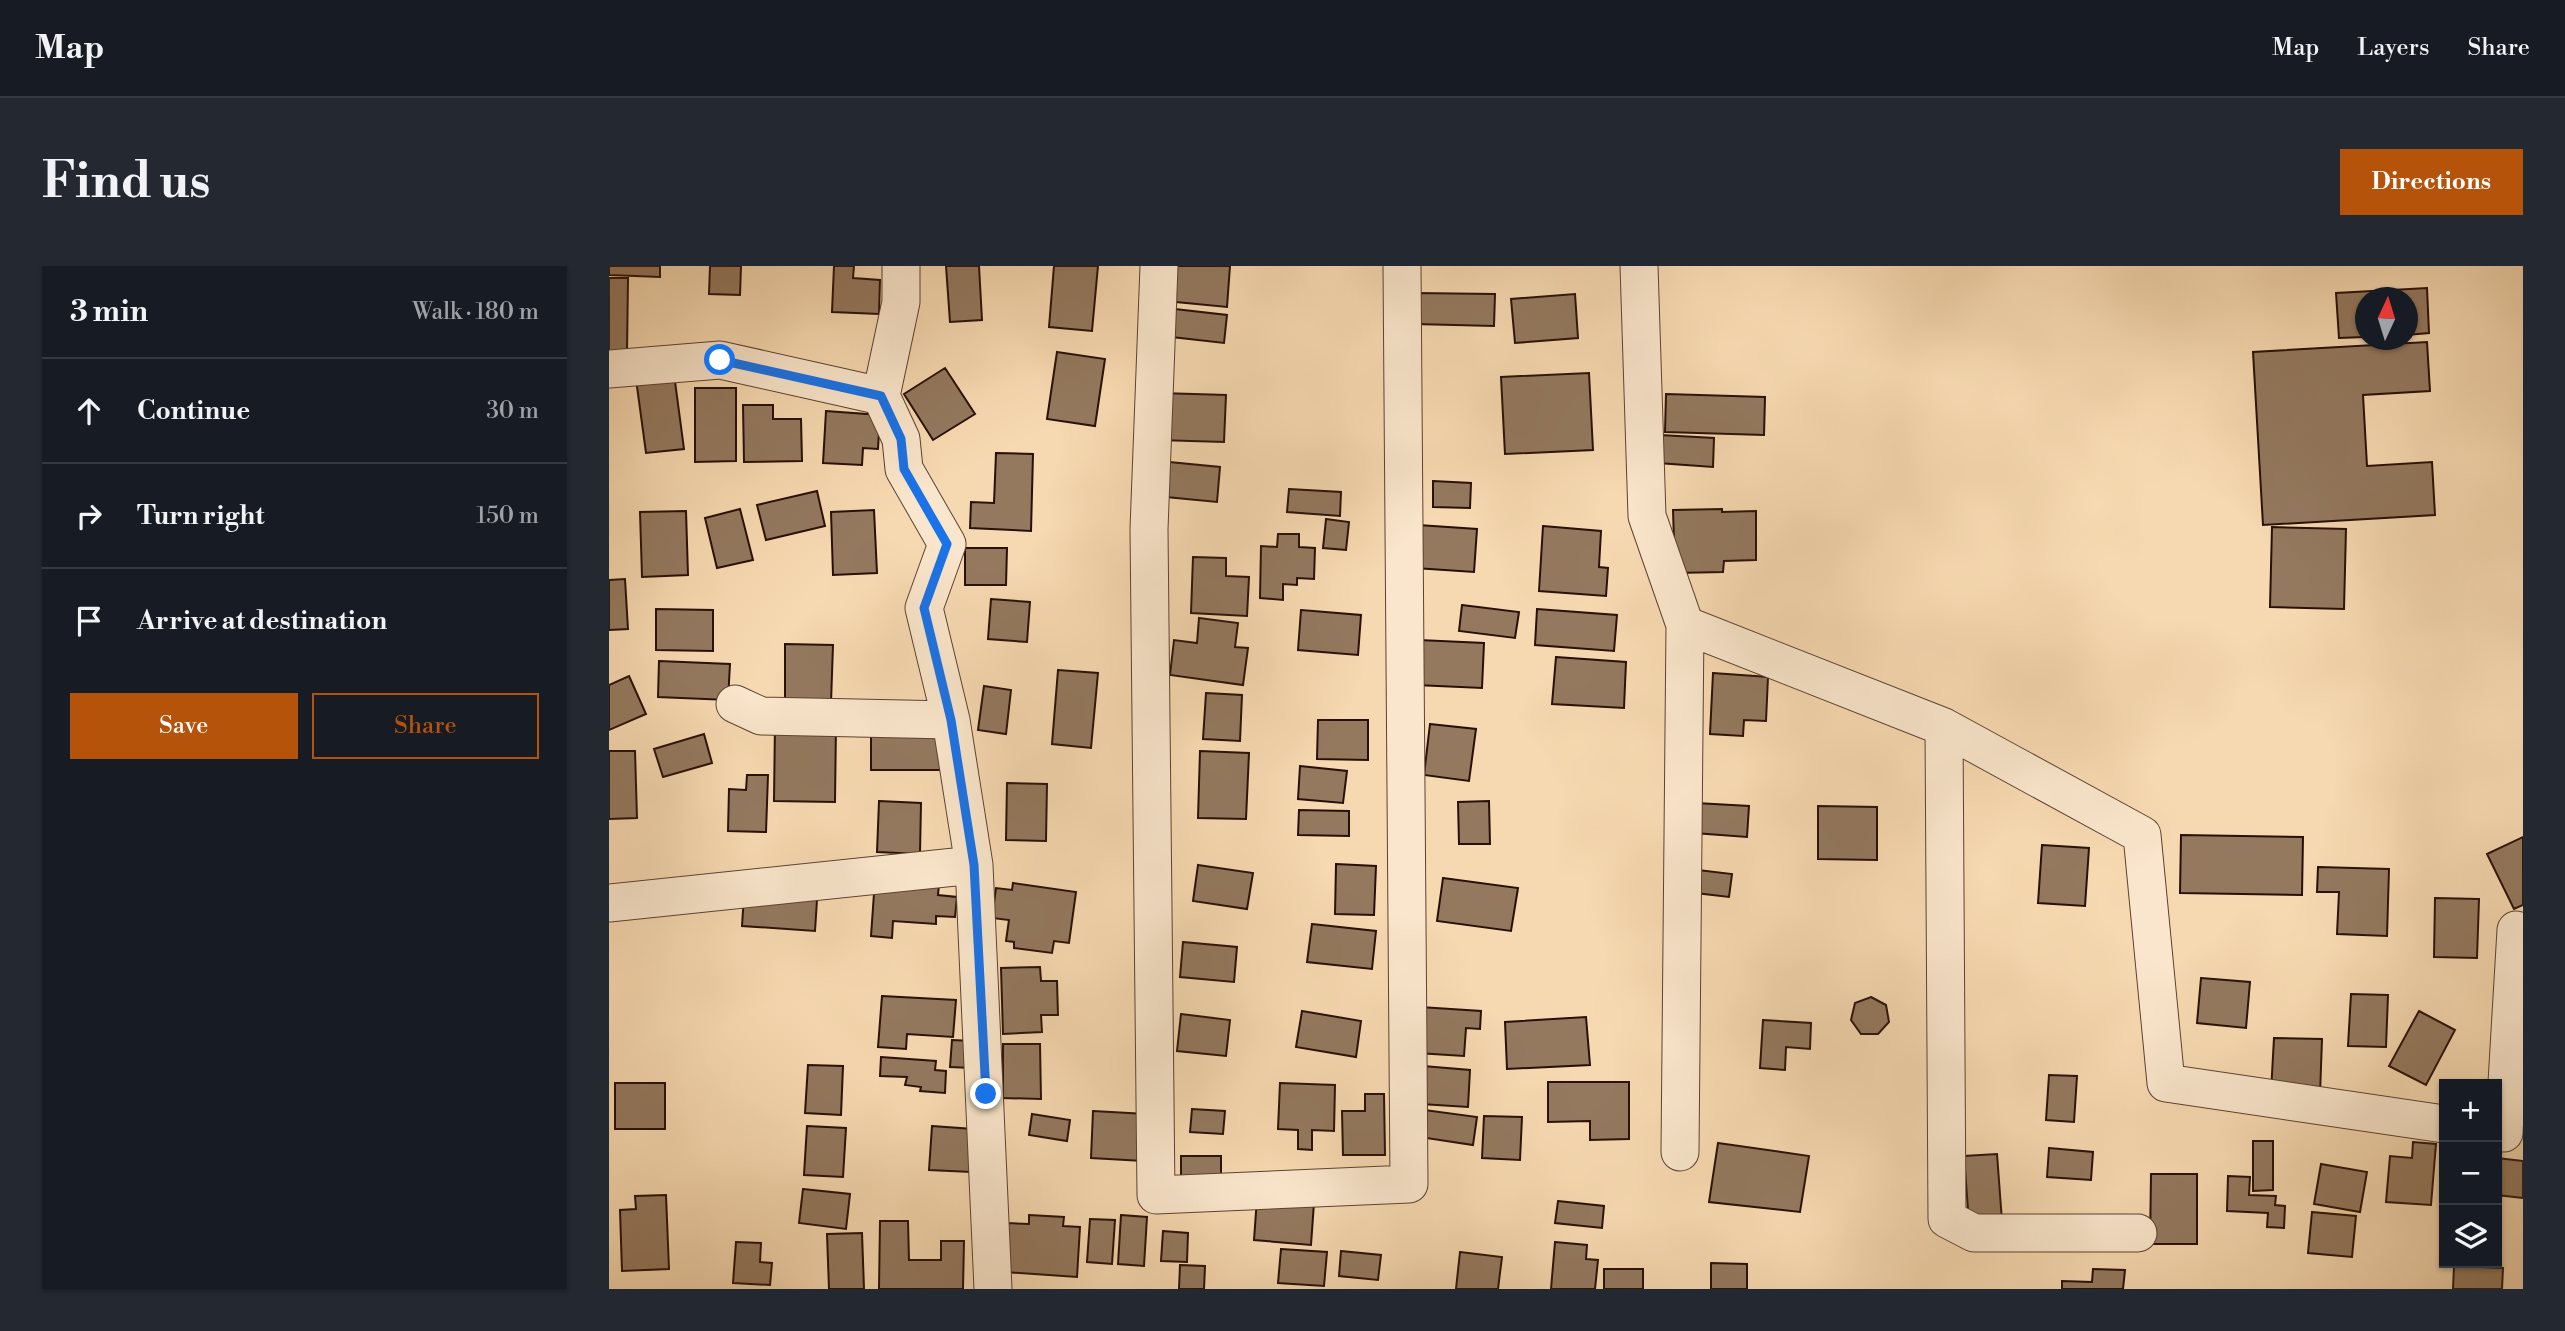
<!DOCTYPE html>
<html lang="en">
<head>
<meta charset="utf-8">
<style>
	body { margin:0; font-family:"Libre Bodoni",serif; background:#242831; color:#f1f3f6 }
	.controls { position:absolute; right:21px; bottom:21px; display:grid; overflow:hidden; border-radius:0px; box-shadow:0 2px 5px #0004 }
	.controls button { width:63px; height:63px; display:grid; place-items:center; padding:0; border:0; border-bottom:2px solid #363941; background:#171b24; color:#f1f3f6; font:35px sans-serif }
	.compass { position:absolute; left:1746px; top:21px; width:63px; height:63px; border-radius:50%; background:#171b24; box-shadow:0 2px 5px #0004; rotate:4deg }
	.stop { position:absolute; width:21px; height:21px; margin:-16px; border:5px solid #1a73e8; border-radius:50%; background:#fff }
	.stop.end { background:#1a73e8; border-color:#fff; box-shadow:0 2px 7px #0008 }
	.list { margin:0; padding:0; list-style:none }
	h2 { display:flex; justify-content:space-between; align-items:center; height:91px; margin:0; padding:0 28px; font-size:30px }
	h2 small { font-size:23px; font-weight:400; color:#9ea1a6 }
	.list li { display:grid; grid-template-columns:46px 1fr auto; gap:21px; align-items:center; box-sizing:border-box; height:105px; padding:0 28px; border-top:2px solid #363941 }
	.list b { display:block; font-size:26px; white-space:nowrap }
	.list em { font-size:23px; font-style:normal; color:#9ea1a6 }
	.actions { display:flex; gap:14px; padding:21px 28px }
	.actions a { flex:1; padding:16px 0; border:2px solid #b45309; border-radius:0px; text-align:center; font-size:24px; color:#b45309 }
	.actions .main { background:#b45309; color:#fff }
	.icon { flex:none; width:38px; height:38px; fill:none; stroke:currentColor; stroke-width:2; stroke-linecap:round; stroke-linejoin:round }
	.map { position:relative; flex:none; width:1914px; height:1023px; overflow:hidden; border-radius:0px }
	header { display:flex; align-items:center; gap:42px; box-sizing:border-box; height:98px; padding:0 35px; background:#171b24; border-bottom:2px solid #363941 }
	header strong { font-size:33px }
	nav { display:flex; gap:38px; margin-inline-start:auto; font-size:24px }
	.intro { display:flex; align-items:center; justify-content:space-between; box-sizing:border-box; height:168px; padding:0 42px }
	h1 { margin:0; font-size:49px }
	.button { padding:18px 32px; border-radius:0px; background:#b45309; color:#fff; font-size:24px; font-weight:700 }
	main { display:flex; gap:42px; padding:0 42px }
	aside { flex:1; background:#171b24; border-radius:0px; box-shadow:0 2px 5px #0004 }
	.map>svg:first-child { display:block }
	.building { fill:#94795f; stroke:#291007; stroke-width:2 }
	.lines { fill:none; stroke-linecap:round; stroke-linejoin:round }
	.street-casing { stroke:#5c4232; stroke-width:39 }
	.street { stroke:#fae6cc; stroke-width:37 }
	.route { stroke:#1a73e8; stroke-width:9 }
</style>
</head>
<body>
<header>
<strong>Map</strong>
<nav><a>Map</a><a>Layers</a><a>Share</a></nav>
</header>
<div class="intro"><h1>Find us</h1><a class="button">Directions</a></div>
<main>
<aside>
<h2>3 min<small>Walk · 180 m</small></h2>
<ul class="list">
<li><svg class="icon" aria-label="ahead" viewBox="0 0 24 24"><path d="M12 20V5M6 11l6-6 6 6"/></svg><div><b>Continue</b></div><em>30 m</em></li>
<li><svg class="icon" aria-label="right" viewBox="0 0 24 24"><path d="M7 20v-9h11M14 6l5 5-5 5"/></svg><div><b>Turn right</b></div><em>150 m</em></li>
<li><svg class="icon" aria-label="arrive" viewBox="0 0 24 24"><path d="M6 21V4h12l-3 4 3 4H6"/></svg><div><b>Arrive at destination</b></div></li>
</ul>
<div class="actions"><a class="main">Save</a><a>Share</a></div>
</aside>
<div class="map">
<svg width="1914" height="1023" viewBox="0 0 1914 1023">
	<rect width="100%" height="100%" fill="#f7d9b1"/>
	<filter id="stains"><feTurbulence type="fractalNoise" baseFrequency=".00286" numOctaves="4"/><feColorMatrix values="0 0 0 0 .2 0 0 0 0 .09 0 0 0 0 .02 0 0 0 .5 -.17"/></filter>
	<radialGradient id="worn" r=".72"><stop offset=".6" stop-color="#630" stop-opacity="0"/><stop offset="1" stop-color="#630" stop-opacity=".3"/></radialGradient>
	<path class="building" d="M0 0H51V11L0 9Z
		M101 0H132L131 29 100 28Z
		M225 0H245L244 12 271 14 270 48 223 46Z
		M337 0H370L373 54 341 56Z
		M445 0H489L483 65 440 61Z
		M560 0H621L618 41 557 35Z
		M0 12H19L18 87 0 86Z
		M1818 22 1820 67 1798 69V32H1756V71L1730 72 1727 27Z
		M805 27 886 28 885 60 805 58Z
		M966 28 969 72 906 77 902 33Z
		M557 42 618 49 615 77 554 70Z
		M1818 76 1821 125 1754 129 1758 200 1823 196 1826 249 1654 259 1644 86Z
		M448 86 496 93 486 160 438 153Z
		M336 102 366 148 324 174 295 128Z
		M980 107 984 184 896 188 892 111Z
		M65 108 75 183 37 187 27 113Z
		M86 122H127V195L86 196Z
		M551 127 617 129 615 176 549 174Z
		M1057 128 1156 131 1155 169 1056 166Z
		M134 139H164V153H192L193 195 135 196Z
		M217 145 271 149 269 183 254 182 253 199 214 197Z
		M1051 169 1105 172 1104 201 1049 197Z
		M387 187 424 188 422 265 361 262 362 236 385 237Z
		M550 195 611 201 608 236 547 230Z
		M824 215 862 217 861 242 824 241Z
		M680 223 732 226 731 250 678 246Z
		M208 225 216 260 157 274 148 239Z
		M131 243 144 294 108 302 96 252Z
		M1113 243V246L1147 245V294L1115 295 1114 306 1066 307 1064 244Z
		M265 244 268 307 224 309 222 246Z
		M77 245 79 309 33 311 31 246Z
		M717 253 740 256 737 284 714 282Z
		M809 259 868 263 865 306 806 302Z
		M934 260 992 265 990 301 999 302 997 330 930 325Z
		M1663 261 1737 263 1735 343 1661 341Z
		M669 268H690V281L706 282 705 313 688 312V319L674 318V334L651 332 652 280 668 281Z
		M356 282H398L397 319H356Z
		M584 291 617 292V310L640 311 638 350 582 347Z
		M16 313 19 363 0 364V314Z
		M382 333 421 336 418 376 379 373Z
		M853 339 910 346 906 372 850 365Z
		M47 343 104 344V385L47 384Z
		M928 343 1008 349 1005 385 926 379Z
		M692 344 752 349 749 389 689 384Z
		M590 352 629 357 626 381 639 382 634 419 561 409 565 374 588 377Z
		M810 374 875 377 873 422 807 419Z
		M176 378 224 379 222 437 176 436Z
		M947 391 1017 396 1015 442 943 438Z
		M50 395 121 398 119 434 49 431Z
		M449 404 489 407 482 482 443 478Z
		M1104 407 1159 411 1157 455 1135 454 1134 470 1101 468Z
		M20 410 37 448 0 464V419Z
		M375 420 402 424 397 468 369 464Z
		M597 427 633 429 631 475 594 473Z
		M709 454H759V494L708 493Z
		M166 457H227L226 536 165 535Z
		M262 458 332 459V504H262Z
		M821 458 867 463 860 515 815 509Z
		M95 468 103 497 54 511 45 483Z
		M0 485H26L28 552 0 553Z
		M591 485 640 487 637 553 589 552Z
		M691 500 738 505 734 537 689 533Z
		M138 509H159L157 566 119 565 120 523 137 524Z
		M398 517 438 518 437 575 397 574Z
		M270 535 312 537 311 588 268 586Z
		M880 535 881 578H850L849 536Z
		M1087 537 1140 540 1138 571 1085 567Z
		M1209 540 1268 541V594L1209 593Z
		M690 544 740 545V570L689 569Z
		M1572 569 1694 571 1693 629 1571 627Z
		M1914 571V639L1905 643 1878 588Z
		M1433 579 1480 582 1476 640 1429 637Z
		M727 598 767 600 765 649 726 648Z
		M589 599 644 607 638 643 584 635Z
		M1709 601 1780 603 1778 670 1728 668 1730 626H1708Z
		M1089 604 1123 608 1120 631 1087 627Z
		M834 612 909 622 902 665 828 655Z
		M266 613 330 618 329 629 348 631 346 651 327 650V658L284 655 283 672 262 670Z
		M404 617 467 626 460 677 445 675 443 687 405 682V676L397 675 400 654 383 652 387 622 403 624Z
		M135 629 208 634 206 665 133 660Z
		M1826 632 1870 633 1868 692 1825 691Z
		M703 658 767 665 763 703 698 696Z
		M574 676 628 681 625 716 571 711Z
		M431 701 432 715H448L449 749H432L433 766 394 768 392 702Z
		M1592 712 1641 716 1637 762 1588 757Z
		M1742 728 1779 729 1777 781 1739 780Z
		M273 730 347 734 344 771 298 768 297 783 269 781Z
		M1262 731 1277 739 1280 756 1269 768H1252L1242 754 1246 737Z
		M811 741 872 745 871 763 857 762 855 790 808 787Z
		M693 745 752 755 747 791 687 781Z
		M1810 745 1846 764 1817 819 1780 800Z
		M572 748 621 754 617 790 568 785Z
		M977 751 981 799 898 803 896 756Z
		M1154 754 1202 757 1201 783 1177 781 1176 804 1151 802Z
		M1665 772 1713 773 1711 829 1662 826Z
		M343 774 363 775 362 802 341 801Z
		M394 778H431L432 833 394 832Z
		M272 791 327 795 326 804 337 805 336 827 311 825 312 821 296 819 298 811 271 810Z
		M199 799 234 800 232 849 196 847Z
		M814 800 861 804 859 841 812 838Z
		M1440 809 1468 810 1465 856 1437 854Z
		M939 816H1020V873L981 874V855L939 856Z
		M6 817H56V863H6Z
		M671 817 726 819 725 865 703 864V884L689 883V864L669 863Z
		M756 828H775L776 889H734L733 845H756Z
		M583 843 616 845 614 868 581 866Z
		M808 843 868 851 864 879 804 870Z
		M484 845 537 848 534 895 482 892Z
		M423 848 461 854 458 875 420 869Z
		M875 850 913 851 911 894 873 892Z
		M198 860 237 862 234 911 195 909Z
		M323 860 364 863 362 906 320 904Z
		M1644 875H1664V924L1644 925Z
		M1804 876 1827 878 1822 939 1777 936 1781 890 1803 892Z
		M1109 877 1200 890 1191 946 1100 936Z
		M1440 882 1484 886 1482 914 1438 911Z
		M1388 888 1393 955 1360 957 1355 890Z
		M572 890H612V926H572Z
		M1888 892 1914 895V932L1888 929Z
		M1712 898 1758 906 1751 946 1705 938Z
		M1542 908H1588V978H1541Z
		M1619 910 1641 911 1640 929 1667 930 1666 939 1676 940 1675 962 1658 961 1659 947 1618 945Z
		M194 923 241 928 237 963 190 957Z
		M57 929 60 1003 13 1005 11 944 27 943 26 930Z
		M648 932 705 937 702 979 645 974Z
		M949 935 995 940 993 962 946 957Z
		M1703 946 1747 950 1743 991 1699 987Z
		M420 949 455 951 454 960 471 961 468 1011 395 1006 398 957 420 958Z
		M512 949 538 951 535 1000 509 998Z
		M481 953 506 954 503 998 478 996Z
		M271 955H299L300 994H332V975H355L354 1023H270Z
		M554 965 579 967 578 996 552 995Z
		M253 967 255 1023H220L218 968Z
		M127 976 152 977 151 996 163 997 161 1019 124 1017Z
		M946 976 978 979 977 993 989 994 986 1023H942Z
		M672 983 718 986 715 1020 669 1017Z
		M732 985 772 989 769 1014 730 1010Z
		M851 986 893 991 889 1023H847Z
		M1102 997 1138 998V1023H1102Z
		M571 999 596 1000 595 1023H570Z
		M1845 1000 1894 1002 1893 1023H1844Z
		M995 1003H1034V1023H995Z
		M1484 1003 1516 1004 1514 1023H1453V1015L1483 1016Z"/>
	<g class="lines">
		<g class="street-casing">
			<path id="street" d="M550 0 540 263 547 929 800 918 793 0
				M1030 0 1038 250 1076 359 1335 461 1533 569 1557 817 1835 858
				M0 103 111 94 272 130 292 36V0
				M272 130 292 173 295 203 338 278 315 342 342 454 365 599 384 1023
				M126 438 152 450 342 454
				M1335 461 1338 953 1365 967H1529
				M0 637 365 599
				M1895 867 1907 664
				M1071 886 1076 359"/>
		</g>
		<use href="#street" class="street"/>
	</g>
	<g class="lines">
		<path class="route" d="M111 94 272 130 292 173 295 203 338 278 315 342 342 454 365 599 377 828"/>
	</g>
	<rect width="100%" height="100%" filter="url(#stains)"/>
	<rect width="100%" height="100%" fill="url(#worn)"/>
</svg>
<div class="controls">
<button>+</button>
<button>−</button>
<button><svg class="icon" aria-label="layers" viewBox="0 0 24 24"><path d="M12 4l9 5-9 5-9-5zM3 14l9 5 9-5"/></svg></button>
</div>
<svg class="compass" viewBox="-18 -18 36 36"><path d="M0-13l5 13h-10z" fill="#e53935"/><path d="M0 13l5-13h-10z" fill="#9ea1a6"/></svg>
<div class="stop" style="left:111px;top:94px"></div>
<div class="stop end" style="left:377px;top:828px"></div>
</div>
</main>
</body>
</html>
